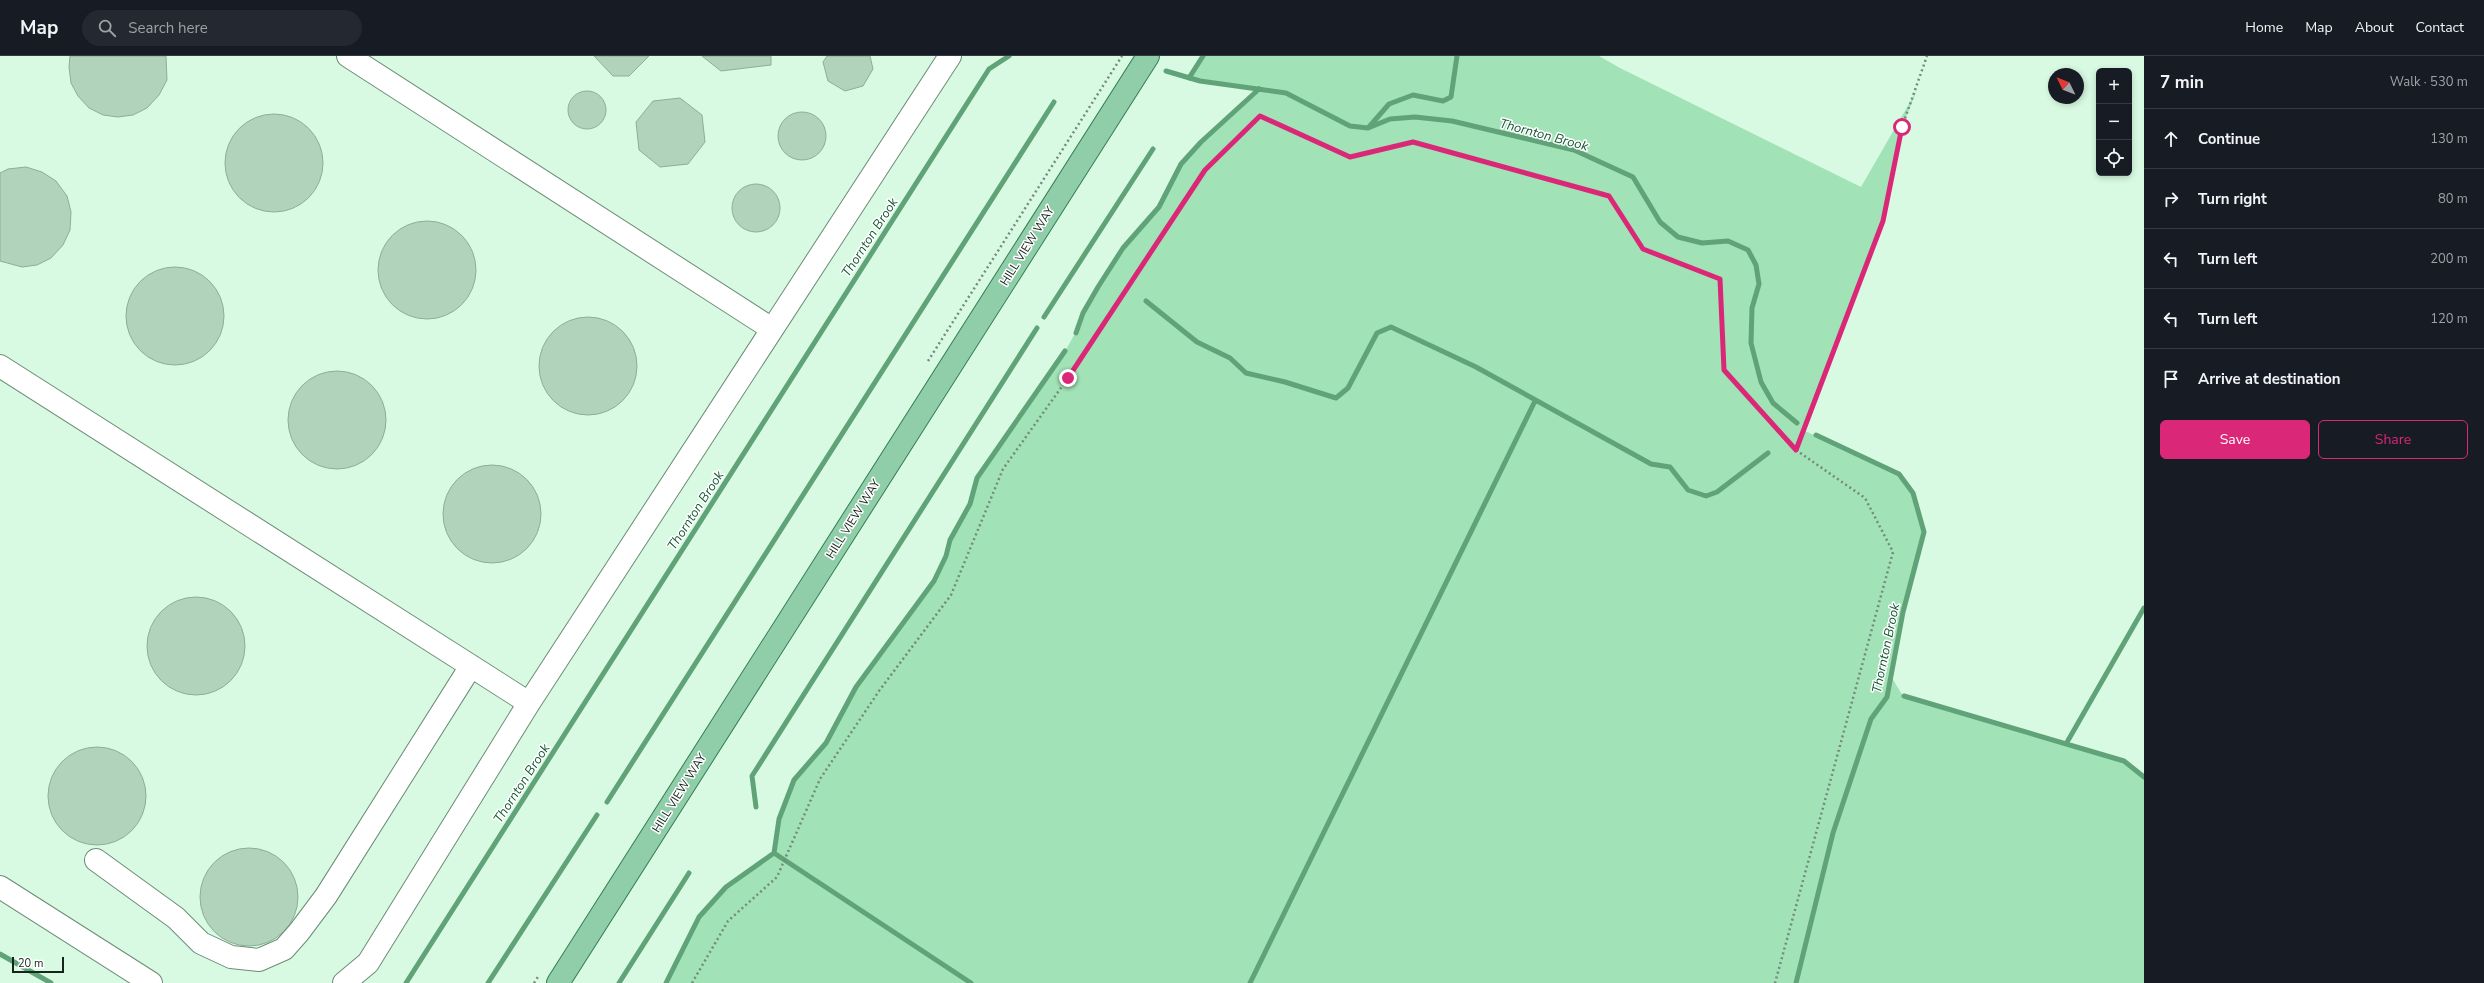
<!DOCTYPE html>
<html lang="en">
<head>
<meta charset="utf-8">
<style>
	body { margin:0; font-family:"Nunito Sans",sans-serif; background:#242831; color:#f1f3f6 }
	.controls { position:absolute; right:12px; top:12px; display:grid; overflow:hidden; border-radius:6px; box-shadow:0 2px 6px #0003 }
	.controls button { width:36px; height:36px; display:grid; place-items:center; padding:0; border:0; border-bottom:1px solid #363941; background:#171b24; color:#f1f3f6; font:20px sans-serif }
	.compass { position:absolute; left:2048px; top:12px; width:36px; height:36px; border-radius:50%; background:#171b24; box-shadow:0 2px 6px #0003; rotate:313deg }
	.scale { position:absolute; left:12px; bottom:10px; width:52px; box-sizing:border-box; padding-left:4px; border:2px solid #17241b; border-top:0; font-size:11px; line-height:14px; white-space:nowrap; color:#17241b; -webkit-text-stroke:3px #fff; paint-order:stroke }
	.stop { position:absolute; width:12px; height:12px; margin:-9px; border:3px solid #db2777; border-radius:50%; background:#fff }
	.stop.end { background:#db2777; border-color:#fff; box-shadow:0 1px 4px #0008 }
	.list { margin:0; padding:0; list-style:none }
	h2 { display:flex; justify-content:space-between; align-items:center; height:52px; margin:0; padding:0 16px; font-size:17px }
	h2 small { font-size:13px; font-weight:400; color:#9ea1a6 }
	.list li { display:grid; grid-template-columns:26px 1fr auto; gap:12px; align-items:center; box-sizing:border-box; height:60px; padding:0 16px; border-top:1px solid #363941 }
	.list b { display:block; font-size:15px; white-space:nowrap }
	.list em { font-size:13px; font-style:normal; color:#9ea1a6 }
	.actions { display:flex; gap:8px; padding:12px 16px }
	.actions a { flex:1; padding:9px 0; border:1px solid #db2777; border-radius:6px; text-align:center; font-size:14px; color:#db2777 }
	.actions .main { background:#db2777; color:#fff }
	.icon { flex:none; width:22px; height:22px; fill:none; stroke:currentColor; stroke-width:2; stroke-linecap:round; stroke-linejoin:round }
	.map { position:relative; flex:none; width:2144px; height:927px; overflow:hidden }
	header { display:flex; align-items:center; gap:24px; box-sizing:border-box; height:56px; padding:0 20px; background:#171b24; border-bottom:1px solid #363941 }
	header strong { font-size:19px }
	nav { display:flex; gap:22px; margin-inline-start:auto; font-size:14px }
	.search { width:280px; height:36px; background:#242831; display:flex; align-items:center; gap:10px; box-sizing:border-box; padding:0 14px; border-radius:22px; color:#9ea1a6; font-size:15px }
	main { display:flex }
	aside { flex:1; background:#171b24 }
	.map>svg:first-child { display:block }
	.green { fill:#a1e2b6 }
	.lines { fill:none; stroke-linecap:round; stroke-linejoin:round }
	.stream { stroke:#61a379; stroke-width:5 }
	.building { fill:#b1d3bc; stroke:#8dad97 }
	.minor-casing { stroke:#6c8c76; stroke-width:24 }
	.major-casing { stroke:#357d52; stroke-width:24 }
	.path { stroke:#748b7b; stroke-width:2.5; stroke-dasharray:2 3; stroke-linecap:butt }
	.minor { stroke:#fff; stroke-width:22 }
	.major { stroke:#8fcea9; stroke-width:22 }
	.route { stroke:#db2777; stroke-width:5 }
	.labels { text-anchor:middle; stroke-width:3; stroke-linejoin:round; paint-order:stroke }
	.street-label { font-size:12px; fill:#17241b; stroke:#fff }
	.water-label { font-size:13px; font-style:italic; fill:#145632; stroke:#fff }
</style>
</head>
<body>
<header>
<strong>Map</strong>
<div class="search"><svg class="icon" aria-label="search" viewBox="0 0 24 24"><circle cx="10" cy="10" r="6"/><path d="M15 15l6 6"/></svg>Search here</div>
<nav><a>Home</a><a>Map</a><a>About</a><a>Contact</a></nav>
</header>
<main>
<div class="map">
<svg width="2144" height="927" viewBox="0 0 2144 927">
	<rect width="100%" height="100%" fill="#d8fae2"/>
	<path class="green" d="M1203 0H1599L1620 12 1861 131 1917 34 1902 71 1883 165 1805 375 1899 418 1913 437 1924 476 1903 556 1892 622 1903 640 2124 705 2144 721V927H666L699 861 726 831 774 797 779 763 794 724 826 687 856 631 934 525 946 500 950 484 970 448 977 422 1065 295C1078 275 1085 252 1098 230 1115 202 1137 179 1157 153 1168 139 1171 121 1182 107 1203 79 1233 57 1259 33L1189 22Z"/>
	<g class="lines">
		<path class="stream" d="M1166 15 1200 25 1286 37 1350 70 1368 72 1390 63 1415 61 1452 65 1574 94 1633 121 1660 166 1678 181 1702 187 1728 185 1748 194 1756 209 1759 228 1752 252 1751 287 1761 326 1773 347 1797 367
			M1189 22 1203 0
			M1369 71 1389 48 1413 39 1443 45 1451 41 1457 0
			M1146 245 1197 286 1230 302 1246 317 1285 326 1336 342 1348 332 1377 277 1391 271 1476 311 1651 408 1670 411 1688 434 1706 440 1717 436 1768 397
			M1044 261 1153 93
			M1076 277 1083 257 1098 231 1123 192 1159 151 1181 108 1201 86 1259 33
			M1904 640 2124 705 2144 721
			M2066 688 2144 552
			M607 746 1054 46
			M756 751 752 720 1037 272
			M0 898 51 927
			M406 927 989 13 1009 0
			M488 927 597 759
			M619 927 689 817
			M666 927 699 861 726 831 774 797
			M971 927 774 797 779 763 794 724 826 687 856 631 934 525 946 500 950 484 970 448 977 422 1065 295
			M1250 927 1535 345
			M1796 927 1833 777 1871 663 1887 641 1903 556 1924 476 1913 437 1899 418 1816 379"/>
	</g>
	<path class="building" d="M70 0H166L167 24 159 39 147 52 133 59 118 61 103 59 89 52 78 40 71 27 69 11Z
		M594 0H649L629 20H613Z
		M702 0H771V9L721 15Z
		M827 0H870L873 13 863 30 845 35 828 25 823 6Z
		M568 54a19 19 0 1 1 38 0a19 19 0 1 1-38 0Z
		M680 42 702 59 705 86 688 108 660 111 639 94 636 66 653 45Z
		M778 80a24 24 0 1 1 48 0a24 24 0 1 1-48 0Z
		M225 107a49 49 0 1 1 98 0a49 49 0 1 1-98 0Z
		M26 111 42 116 56 125 67 140 71 156 70 174 63 189 51 202 37 209 22 211 0 205V117L8 113Z
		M732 152a24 24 0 1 1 48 0a24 24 0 1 1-48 0Z
		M378 214a49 49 0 1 1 98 0a49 49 0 1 1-98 0Z
		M126 260a49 49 0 1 1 98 0a49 49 0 1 1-98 0Z
		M539 310a49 49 0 1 1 98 0a49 49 0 1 1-98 0Z
		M288 364a49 49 0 1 1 98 0a49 49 0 1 1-98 0Z
		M443 458a49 49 0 1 1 98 0a49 49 0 1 1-98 0Z
		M147 590a49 49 0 1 1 98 0a49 49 0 1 1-98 0Z
		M48 740a49 49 0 1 1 98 0a49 49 0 1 1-98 0Z
		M200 841a49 49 0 1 1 98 0a49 49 0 1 1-98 0Z"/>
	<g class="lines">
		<g class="minor-casing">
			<path id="minor" d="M348 0 772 273
				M0 310 529 647
				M96 804 176 862 201 887 231 901 259 904 284 893 299 876 326 840 471 610
				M0 831 151 927
				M344 927 368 907 529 647 950 0"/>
		</g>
		<g class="major-casing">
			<path id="major" d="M558 927 1148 0"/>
		</g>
		<path class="path" d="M928 305 1122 0
			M1796 394 1883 165 1902 71 1927 0
			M534 927 539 919
			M692 927 728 865 777 821 820 723 879 635 951 539 1003 413 1068 322 1205 114 1260 61 1350 101 1413 86 1609 140 1643 193 1720 223 1724 314 1796 394 1865 442 1893 496 1775 927"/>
		<use href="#minor" class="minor"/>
		<use href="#major" class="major"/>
	</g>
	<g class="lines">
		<path class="route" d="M1068 322 1205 114 1260 60 1350 101 1413 86 1609 140 1643 193 1720 223 1724 314 1796 394 1883 165 1902 71"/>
	</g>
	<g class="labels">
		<g class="street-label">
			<text transform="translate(1027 190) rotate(-58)" y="4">HILL VIEW WAY</text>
			<text transform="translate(853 463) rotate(-58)" y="4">HILL VIEW WAY</text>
			<text transform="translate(679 737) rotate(-58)" y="4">HILL VIEW WAY</text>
		</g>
		<g class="water-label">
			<text transform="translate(1544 78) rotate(15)" y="5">Thornton Brook</text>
			<text transform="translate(869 181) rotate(-57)" y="5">Thornton Brook</text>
			<text transform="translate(695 454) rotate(-57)" y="5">Thornton Brook</text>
			<text transform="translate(1885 592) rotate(-78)" y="5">Thornton Brook</text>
			<text transform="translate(521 727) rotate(-57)" y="5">Thornton Brook</text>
		</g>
	</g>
</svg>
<div class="controls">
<button>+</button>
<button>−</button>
<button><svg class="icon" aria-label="locate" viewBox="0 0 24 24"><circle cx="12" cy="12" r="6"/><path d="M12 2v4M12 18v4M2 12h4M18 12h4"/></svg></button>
</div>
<svg class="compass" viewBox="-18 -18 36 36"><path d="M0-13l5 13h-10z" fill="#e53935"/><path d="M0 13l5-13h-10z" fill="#9ea1a6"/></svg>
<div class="scale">20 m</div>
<div class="stop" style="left:1902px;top:71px"></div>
<div class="stop end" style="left:1068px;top:322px"></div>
</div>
<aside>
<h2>7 min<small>Walk · 530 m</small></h2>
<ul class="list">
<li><svg class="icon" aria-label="ahead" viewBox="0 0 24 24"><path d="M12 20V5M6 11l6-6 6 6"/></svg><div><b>Continue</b></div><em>130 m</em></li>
<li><svg class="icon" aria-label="right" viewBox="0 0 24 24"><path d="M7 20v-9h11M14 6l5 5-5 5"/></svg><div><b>Turn right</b></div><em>80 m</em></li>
<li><svg class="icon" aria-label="left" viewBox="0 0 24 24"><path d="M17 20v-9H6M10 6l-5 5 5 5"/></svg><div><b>Turn left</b></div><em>200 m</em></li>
<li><svg class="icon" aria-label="left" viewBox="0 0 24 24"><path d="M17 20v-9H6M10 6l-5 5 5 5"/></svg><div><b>Turn left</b></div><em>120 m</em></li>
<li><svg class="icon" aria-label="arrive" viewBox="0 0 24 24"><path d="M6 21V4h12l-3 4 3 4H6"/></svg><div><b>Arrive at destination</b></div></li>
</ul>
<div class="actions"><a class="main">Save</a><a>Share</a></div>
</aside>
</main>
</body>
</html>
